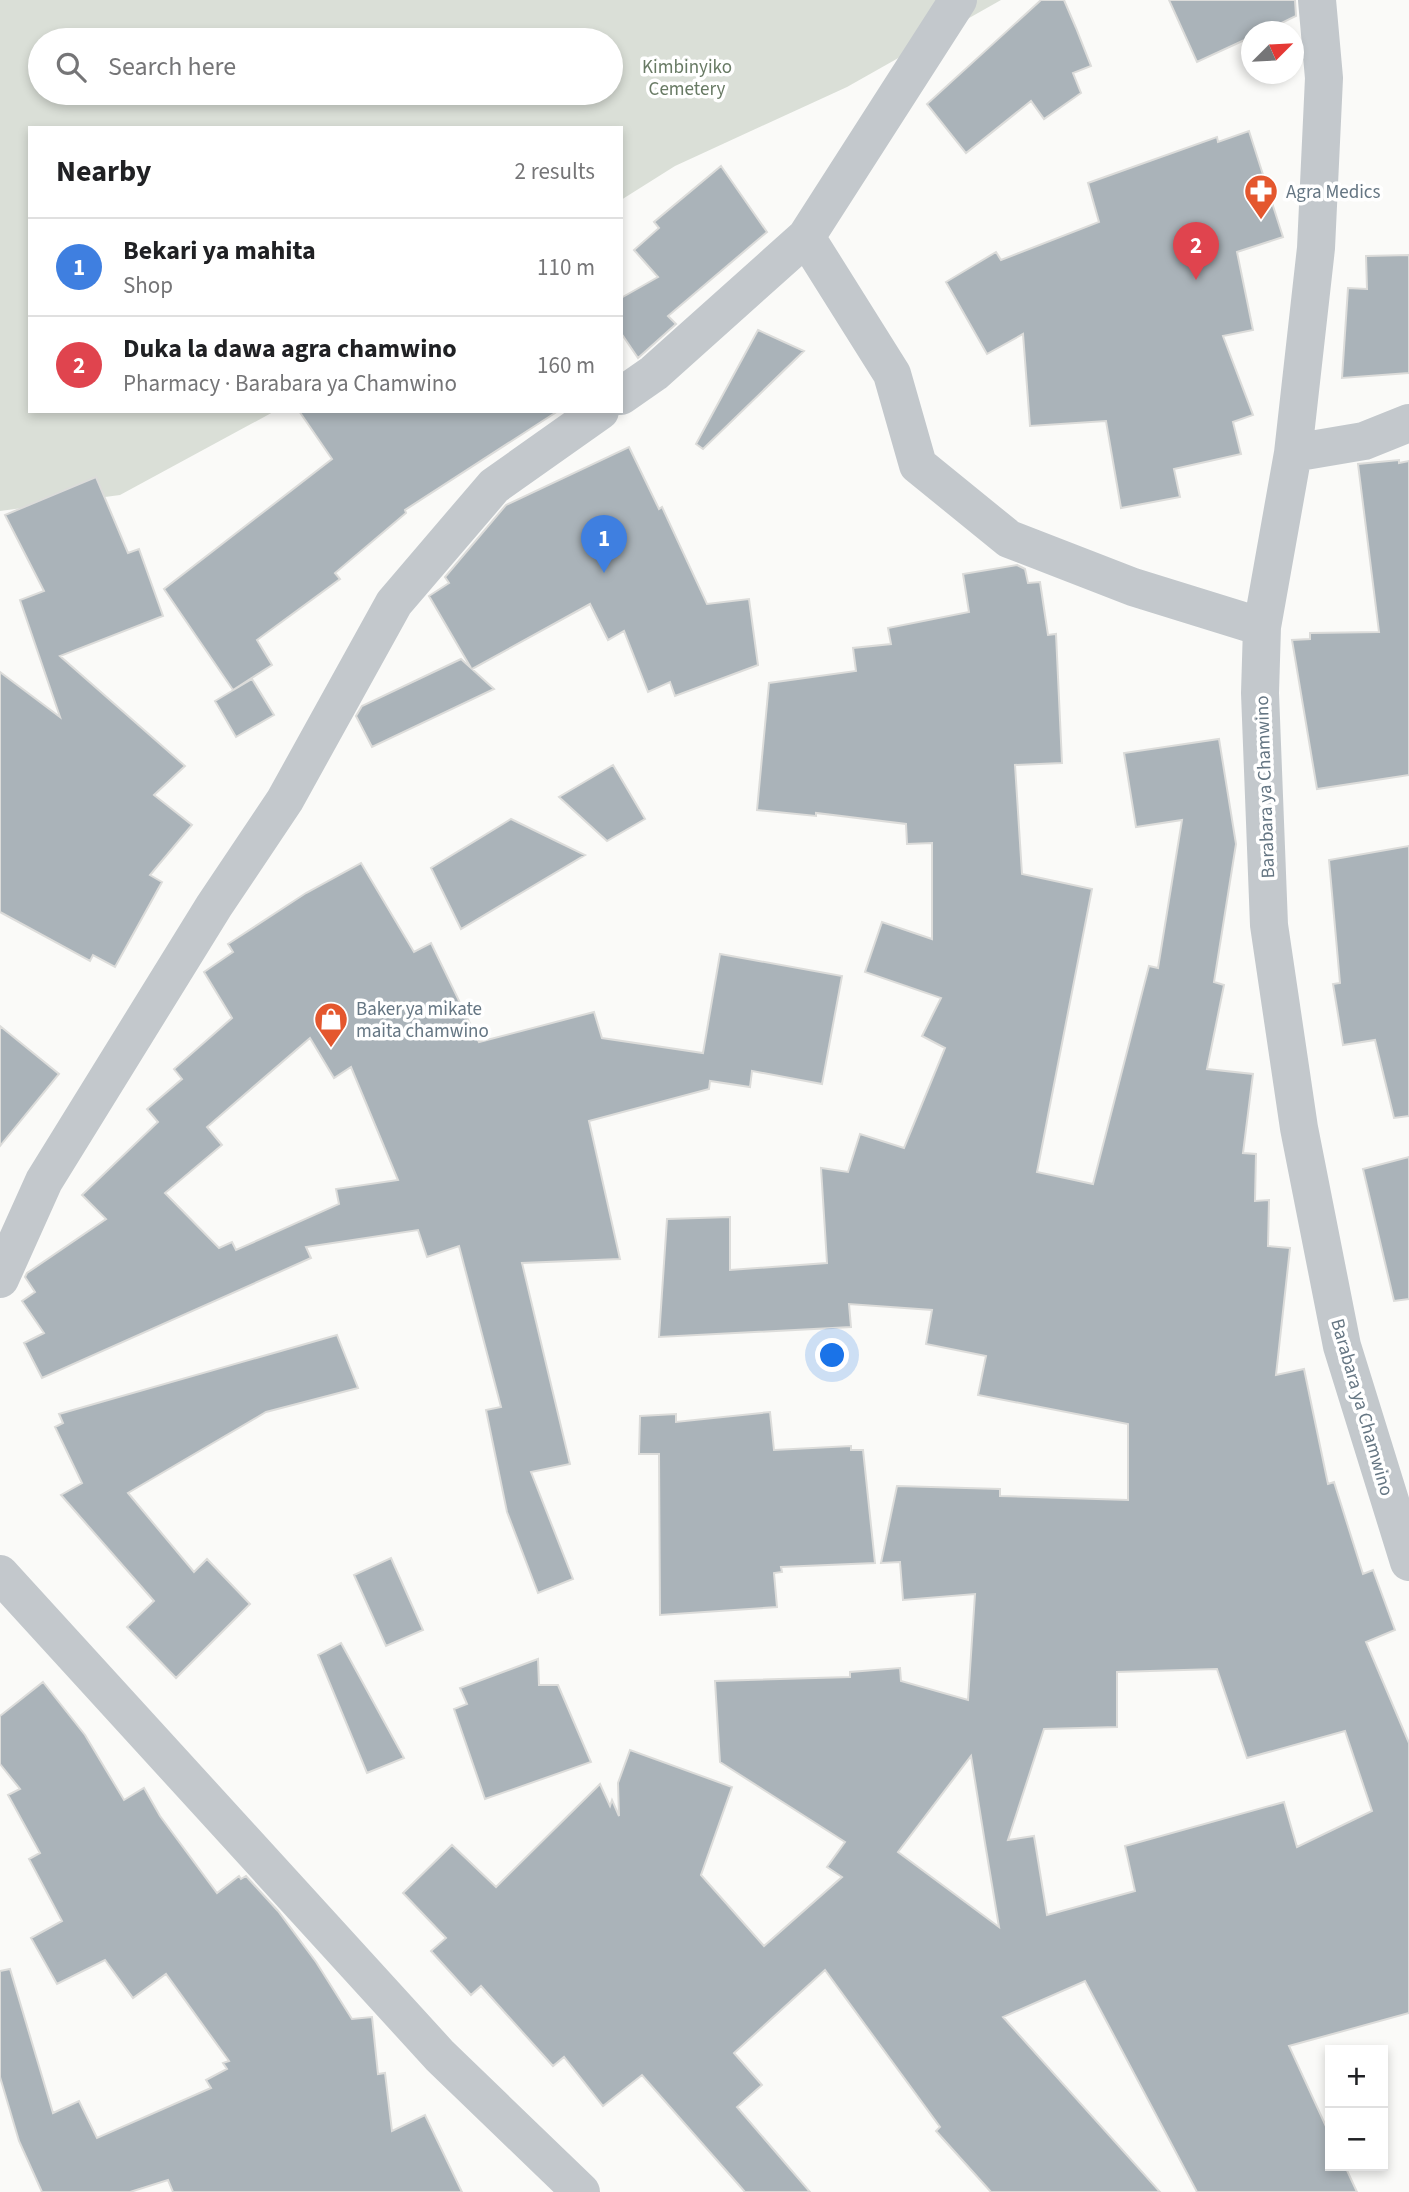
<!DOCTYPE html>
<html lang="en">
<head>
<meta charset="utf-8">
<style>
	body { margin:0; font-family:"Source Sans 3",sans-serif; background:#f6f6f6; color:#202124 }
	.controls { position:absolute; right:21px; bottom:21px; display:grid; overflow:hidden; border-radius:0px; box-shadow:0 4px 10px #0003 }
	.controls button { width:63px; height:63px; display:grid; place-items:center; padding:0; border:0; border-bottom:2px solid #e0e0e0; background:#fff; color:#202124; font:35px sans-serif }
	.compass { position:absolute; left:1241px; top:21px; width:63px; height:63px; border-radius:50%; background:#fff; box-shadow:0 4px 10px #0003; rotate:66deg }
	.you { position:absolute; left:833px; top:1356px; width:24px; height:24px; margin:-18px; border:5px solid #fff; border-radius:50%; background:#1a73e8; box-shadow:0 0 0 10px #1a73e833 }
	.badge { display:grid; place-items:center; width:46px; height:46px; border-radius:50%; background:#b45309; color:#fff; font-size:23px; font-weight:700 }
	.pin { position:absolute; translate:-50% -58px; filter:drop-shadow(0 2px 4px #0008) }
	.pin::after { content:''; position:absolute; top:37px; width:24px; height:21px; background:inherit; clip-path:polygon(0 0,100% 0,50% 100%) }
	.list { margin:0; padding:0; list-style:none }
	h2 { display:flex; justify-content:space-between; align-items:center; height:91px; margin:0; padding:0 28px; font-size:30px }
	h2 small { font-size:23px; font-weight:400; color:#757577 }
	.list li { display:grid; grid-template-columns:46px 1fr auto; gap:21px; align-items:center; box-sizing:border-box; height:98px; padding:0 28px; border-top:2px solid #e0e0e0 }
	.list b { display:block; font-size:26px; white-space:nowrap }
	.list p { margin:0; font-size:23px; white-space:nowrap; color:#757577 }
	.list em { font-size:23px; font-style:normal; color:#757577 }
	.icon { flex:none; width:38px; height:38px; fill:none; stroke:currentColor; stroke-width:2; stroke-linecap:round; stroke-linejoin:round }
	.map { position:relative; flex:none; width:1409px; height:2192px; overflow:hidden }
	.search { position:absolute; background:#fff; box-shadow:0 4px 10px #0003; left:28px; top:28px; width:595px; height:77px; display:flex; align-items:center; gap:18px; box-sizing:border-box; padding:0 24px; border-radius:38px; color:#757577; font-size:26px }
	.panel { position:absolute; background:#fff; box-shadow:0 4px 10px #0003; left:28px; top:126px; width:595px; height:287px; border-radius:0px }
	.map>svg:first-child { display:block }
	.green { fill:#dadfd7; fill-rule:evenodd }
	.building { fill:#aab3b9; stroke:#dcdcda; stroke-width:2; fill-rule:evenodd }
	.lines { fill:none; stroke-linecap:round; stroke-linejoin:round }
	.street { stroke:#c3c8cc; stroke-width:38 }
	.labels { text-anchor:middle; stroke-width:7; stroke-linejoin:round; paint-order:stroke }
	.park-label { font-size:19px; fill:#687a64; stroke:#fff }
	.poi-label { font-size:19px; fill:#657683; stroke:#fff; text-anchor:start }
	.street-label { font-size:19px; fill:#657683; stroke:#fff }
</style>
</head>
<body>
<div class="map">
<svg width="1409" height="2192" viewBox="0 0 1409 2192">
	<rect width="100%" height="100%" fill="#fafaf8"/>
	<path class="green" d="M0 0H1001L847 87 675 166 621 200V128H30V411H275L120 495 0 511ZM40 40H611V93H40Z"/>
	<path class="building" d="M1041 0H1064L1076 28 1091 66 1073 73 1081 93 1044 119 1031 101 966 153 927 104Z
		M1169 0H1295L1296 16 1263 32H1251V37L1197 62Z
		M1249 131 1283 237 1237 252 1253 330 1223 336 1253 415 1233 422 1241 454 1174 469 1180 497 1121 508 1106 421 1030 426 1023 334 987 354 946 282 996 252 1001 260 1099 222 1088 183 1217 137 1218 142Z
		M721 166 767 232 668 316 676 324 638 358 621 333V298L658 277 634 250 659 228 654 222Z
		M1409 255V373L1342 378 1348 288 1367 289 1366 256Z
		M758 330 804 351 703 449 696 444Z
		M299 411H558L405 510 406 513 335 573 340 579 257 640 272 665 233 690 164 589 332 459Z
		M629 447 659 509 662 507 707 604 749 599 758 665 675 696 670 682 648 692 624 631 608 640 590 604 472 669 494 689 372 747 356 716 362 706 461 659 471 668 429 596 449 583 445 577 506 505Z
		M1399 460V463L1409 461V775L1317 789 1292 640 1310 639V633L1379 632 1358 464Z
		M96 477 128 553 139 549 163 616 60 656 185 766 154 795 192 825 150 875 162 882 115 967 93 955 90 961 0 912V672L60 717 20 600 44 591 5 515Z
		M1017 565 1025 569 1028 583 1040 582 1048 635 1056 634 1062 763 1015 765 1022 874 1092 889 1037 1172 1093 1184 1149 966 1158 968 1182 820 1136 827 1124 753 1219 739 1236 844 1214 982 1224 985 1207 1069 1253 1074 1243 1153 1256 1154 1255 1201 1269 1200 1268 1246 1290 1248 1276 1375 1304 1369 1328 1484 1334 1482 1363 1574 1373 1570 1395 1630 1366 1642 1409 1743V2013L1289 2046 1330 2135V2166H1345L1357 2192H1197L1085 1981 1003 2017 1160 2192H991L936 2131 940 2127 825 1970 734 2053 762 2085 737 2107 810 2192H745L642 2075 603 2106 564 2057 553 2066 481 1986 471 1995 431 1951 446 1938 403 1893 452 1845 496 1887 600 1784 610 1806 612 1800 619 1816 618 1783 630 1750 732 1787 701 1875 764 1946 842 1877 827 1867 845 1842 720 1762 715 1681 850 1677V1672L900 1668 901 1681 968 1700 975 1594 903 1600 900 1562 881 1563 897 1486 1000 1489V1496L1128 1500V1424L978 1395 986 1356 926 1344 932 1310 849 1304 851 1327 659 1337 667 1219 730 1217V1270L827 1263 821 1168 848 1172 860 1134 904 1148 945 1048 922 1036 941 998 865 972 882 922 932 939V843L907 844 906 824 816 813V816L757 810 769 683 856 671 853 648 891 644 888 628 969 612 963 574ZM1217 1669 1247 1758 1345 1731 1372 1811 1297 1847 1284 1802 1125 1846 1135 1891 1047 1915 1034 1836 1008 1840 1044 1729 1117 1727V1672ZM971 1756 985 1843 999 1927 898 1852Z
		M252 679 274 715 236 737 215 701Z
		M613 765 645 819 607 841 559 797Z
		M511 819 585 855 461 929 431 868Z
		M1409 846V1116L1394 1118 1375 1040 1343 1045 1333 984 1340 983 1329 860Z
		M361 863 414 952 431 943 479 1042 594 1012 602 1038 703 1053 720 954 842 976 822 1084 752 1071 750 1087 710 1081 709 1089 589 1121 620 1259 522 1263 570 1464 531 1472 573 1579 538 1593 507 1512 486 1410 501 1407 459 1246 427 1257 418 1230 306 1247 311 1258 42 1378 24 1343 44 1333 22 1301 35 1292 25 1277 27 1273 106 1219 82 1195 158 1122 147 1109 182 1079 174 1069 232 1018 204 972 233 952 228 944 306 893ZM310 1038 334 1078 351 1067 398 1180 336 1189 339 1204 236 1250 232 1242 219 1248 165 1193 222 1145 207 1127Z
		M0 1026 59 1074 0 1146Z
		M1409 1157V1299L1394 1301 1363 1169Z
		M337 1335 358 1388 266 1412 128 1493 194 1572 207 1559 250 1604 176 1678 127 1627 154 1601 61 1495 82 1483 55 1427 63 1423 59 1414Z
		M770 1412 774 1450 851 1446V1450H863L875 1563 781 1567 782 1572 774 1573 777 1607 660 1615 659 1454H639L640 1416 676 1414V1422Z
		M391 1558 423 1630 386 1646 354 1575Z
		M341 1643 404 1758 367 1773 318 1655Z
		M538 1659 539 1685H558L591 1762 485 1799 454 1709 467 1704 460 1688Z
		M43 1682 85 1735 124 1800 144 1788 160 1816 217 1893 239 1876 241 1879 246 1876 278 1911 316 1962 352 2019 372 2017 378 2074 385 2073 392 2131 425 2115 462 2192H173L168 2180 130 2192H42L19 2141 0 2077V1971L10 1969 53 2113 79 2101 97 2138 211 2088 206 2080 227 2069 223 2063 229 2061 166 1974 133 1998 105 1960 57 1984 31 1938 62 1921 29 1859 40 1853 8 1795 20 1789 0 1764V1716Z"/>
	<g class="lines">
		<path class="street" d="M1317 0 1324 78 1316 248 1293 453 1262 627 1260 693 1269 925 1299 1128 1342 1346 1409 1562
			M806 237 892 374 918 465 1009 539 1133 587 1262 627
			M621 396 654 373 806 237 958 0
			M1293 453 1364 441 1409 423
			M0 1279 44 1181 214 906 285 800 394 603 494 486 600 411
			M0 1574 440 2056 581 2192"/>
	</g>
	<defs>
		<g id="pharmacy-pin" transform="scale(1.75)"><path d="M0 17L-7.5 6A9.5 9.5 0 1 1 7.5 6Z" fill="#e4572e" stroke="#fff"/><path d="M-2-6h4v4h4v4h-4v4h-4v-4h-4v-4h4Z" fill="#fff"/></g>
		<g id="shop-pin" transform="scale(1.75)"><path d="M0 17L-7.5 6A9.5 9.5 0 1 1 7.5 6Z" fill="#e4572e" stroke="#fff"/><path d="M-5-2.5h2.3a2.7 3.5 0 0 1 5.4 0H5L5.5 6h-11ZM-1.5-2.5h3a1.5 2.3 0 0 0-3 0Z" fill="#fff"/></g>
	</defs>
	<g fill-rule="evenodd">
		<use href="#pharmacy-pin" x="1261" y="191"/>
		<use href="#shop-pin" x="331" y="1019"/>
	</g>
	<g class="labels">
		<g class="park-label">
			<text x="687" y="73">Kimbinyiko<tspan x="687" dy="22">Cemetery</tspan></text>
		</g>
		<g class="poi-label">
			<text x="1286" y="198">Agra Medics</text>
			<text x="356" y="1015">Baker ya mikate<tspan x="356" dy="22">maita chamwino</tspan></text>
		</g>
		<g class="street-label">
			<text transform="translate(1264 787) rotate(-92)" y="7">Barabara ya Chamwino</text>
			<text transform="translate(1363 1407) rotate(74)" y="7">Barabara ya Chamwino</text>
		</g>
	</g>
</svg>
<div class="controls">
<button>+</button>
<button>−</button>
</div>
<svg class="compass" viewBox="-18 -18 36 36"><path d="M0-13l5 13h-10z" fill="#e53935"/><path d="M0 13l5-13h-10z" fill="#757577"/></svg>
<div class="you"></div>
<div class="pin badge" style="left:604px;top:573px;background:#3f7fe0">1</div>
<div class="pin badge" style="left:1196px;top:280px;background:#e0444e">2</div>
<div class="search"><svg class="icon" aria-label="search" viewBox="0 0 24 24"><circle cx="10" cy="10" r="6"/><path d="M15 15l6 6"/></svg>Search here</div>
<section class="panel">
<h2>Nearby<small>2 results</small></h2>
<ul class="list">
<li><span class="badge" style="background:#3f7fe0">1</span><div><b>Bekari ya mahita</b><p>Shop</p></div><em>110 m</em></li>
<li><span class="badge" style="background:#e0444e">2</span><div><b>Duka la dawa agra chamwino</b><p>Pharmacy · Barabara ya Chamwino</p></div><em>160 m</em></li>
</ul>
</section>
</div>
</body>
</html>
